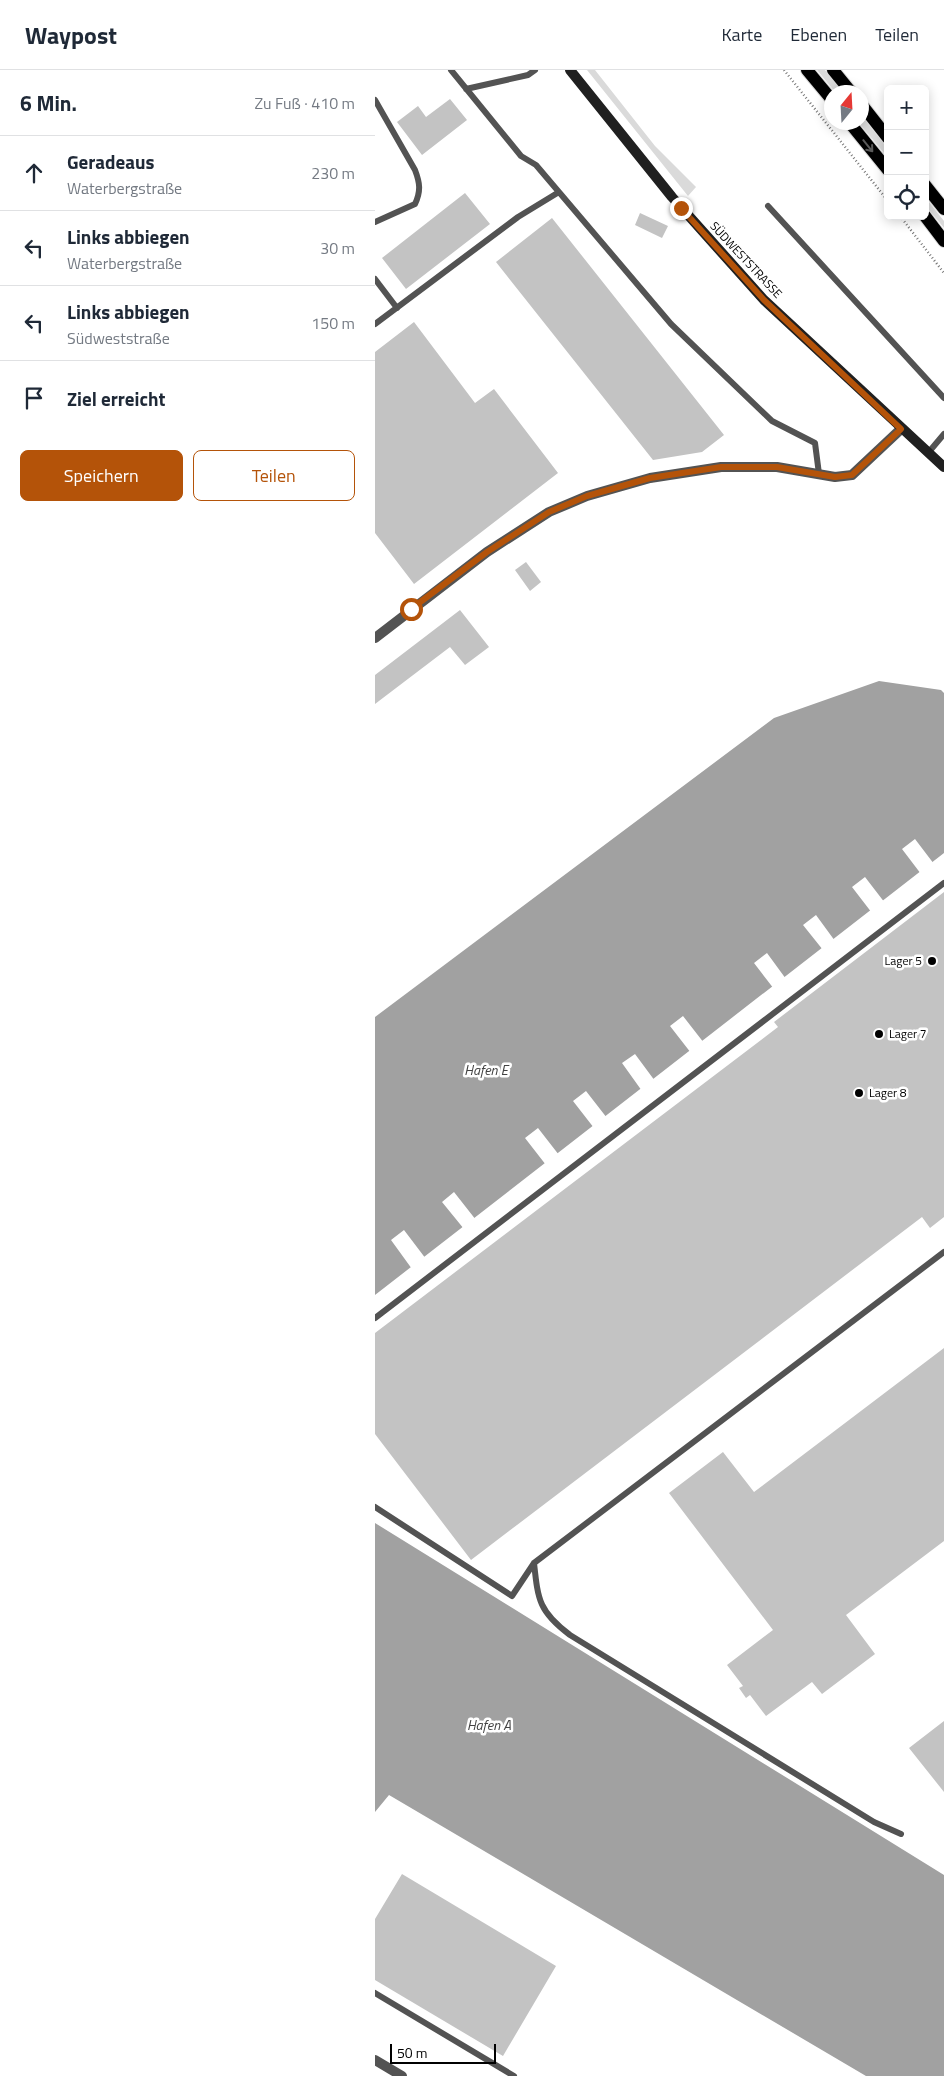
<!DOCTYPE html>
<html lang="de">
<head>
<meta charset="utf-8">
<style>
	body { margin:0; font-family:"Titillium Web",sans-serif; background:#f2f2f3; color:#1f2937 }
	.controls { position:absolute; right:15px; top:15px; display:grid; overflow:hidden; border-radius:8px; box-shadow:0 2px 12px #0003 }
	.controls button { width:45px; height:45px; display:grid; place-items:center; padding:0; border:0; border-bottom:1px solid #e0e1e3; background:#fff; color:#1f2937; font:25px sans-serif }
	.compass { position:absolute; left:449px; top:15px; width:45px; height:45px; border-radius:50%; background:#fff; box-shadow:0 2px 12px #0003; rotate:18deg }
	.scale { position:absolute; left:15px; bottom:12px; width:106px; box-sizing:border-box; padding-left:5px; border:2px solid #000; border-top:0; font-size:14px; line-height:18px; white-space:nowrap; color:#000; -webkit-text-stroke:4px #fff; paint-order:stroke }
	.stop { position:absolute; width:15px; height:15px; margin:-11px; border:4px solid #b45309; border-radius:50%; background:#fff }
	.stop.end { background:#b45309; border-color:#fff; box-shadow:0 1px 5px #0008 }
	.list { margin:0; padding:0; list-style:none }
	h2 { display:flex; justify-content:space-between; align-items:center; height:65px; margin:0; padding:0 20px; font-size:21px }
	h2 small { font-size:16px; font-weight:400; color:#747a83 }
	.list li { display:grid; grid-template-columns:32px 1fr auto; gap:15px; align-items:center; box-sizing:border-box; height:75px; padding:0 20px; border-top:1px solid #e0e1e3 }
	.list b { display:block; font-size:19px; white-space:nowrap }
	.list p { margin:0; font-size:16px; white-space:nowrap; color:#747a83 }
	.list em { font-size:16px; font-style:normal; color:#747a83 }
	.actions { display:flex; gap:10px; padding:15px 20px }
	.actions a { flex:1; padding:11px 0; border:1px solid #b45309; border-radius:8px; text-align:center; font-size:18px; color:#b45309 }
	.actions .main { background:#b45309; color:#fff }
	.icon { flex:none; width:28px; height:28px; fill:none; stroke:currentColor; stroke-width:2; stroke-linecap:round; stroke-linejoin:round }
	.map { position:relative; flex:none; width:569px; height:2006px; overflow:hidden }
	header { display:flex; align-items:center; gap:30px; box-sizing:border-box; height:70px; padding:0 25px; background:#fff; border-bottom:1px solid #e0e1e3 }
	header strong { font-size:24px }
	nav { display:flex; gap:28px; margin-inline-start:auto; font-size:18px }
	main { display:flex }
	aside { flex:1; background:#fff }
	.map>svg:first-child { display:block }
	.green { fill:#dadada }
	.water { fill:#a1a1a1 }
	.pier { fill:#fff }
	.building { fill:#c3c3c3 }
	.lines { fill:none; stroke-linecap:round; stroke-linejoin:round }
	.primary-casing { stroke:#dbdbdb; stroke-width:14 }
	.path { stroke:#757575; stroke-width:2.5; stroke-dasharray:1 2.5; stroke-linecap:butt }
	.lane { stroke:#535353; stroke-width:6 }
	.street { stroke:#535353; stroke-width:10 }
	.secondary { stroke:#202020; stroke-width:10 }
	.primary { stroke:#000; stroke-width:12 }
	.oneway { stroke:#595959 }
	.route { stroke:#b45309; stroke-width:6 }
	.poi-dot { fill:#000; stroke:#fff; stroke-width:2 }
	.labels { text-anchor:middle; stroke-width:5; stroke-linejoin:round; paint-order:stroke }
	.street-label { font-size:12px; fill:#000; stroke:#fff }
	.poi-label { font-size:12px; fill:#000; stroke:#fff; text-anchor:start }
	.water-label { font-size:14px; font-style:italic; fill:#424242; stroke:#fff }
</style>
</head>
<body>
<header>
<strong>Waypost</strong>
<nav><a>Karte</a><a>Ebenen</a><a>Teilen</a></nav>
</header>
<main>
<aside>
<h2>6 Min.<small>Zu Fuß · 410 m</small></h2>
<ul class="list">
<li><svg class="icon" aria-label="ahead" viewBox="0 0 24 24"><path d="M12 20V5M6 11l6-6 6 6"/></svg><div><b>Geradeaus</b><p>Waterbergstraße</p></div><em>230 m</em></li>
<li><svg class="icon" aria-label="left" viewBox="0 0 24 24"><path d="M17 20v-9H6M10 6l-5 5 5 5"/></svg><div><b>Links abbiegen</b><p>Waterbergstraße</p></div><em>30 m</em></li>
<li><svg class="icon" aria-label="left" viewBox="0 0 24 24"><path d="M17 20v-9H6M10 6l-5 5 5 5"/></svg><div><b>Links abbiegen</b><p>Südweststraße</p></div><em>150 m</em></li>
<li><svg class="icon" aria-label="arrive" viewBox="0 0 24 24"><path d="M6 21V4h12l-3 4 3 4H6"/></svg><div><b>Ziel erreicht</b></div></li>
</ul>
<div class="actions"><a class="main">Speichern</a><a>Teilen</a></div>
</aside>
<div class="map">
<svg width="569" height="2006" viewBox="0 0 569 2006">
	<rect width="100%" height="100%" fill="#fff"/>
	<path class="green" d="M212 0H220L280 76 321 117 313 126Z
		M442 0H450L468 22H460Z
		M487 46 513 79V88L484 53 487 52Z
		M550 127 569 151V158L550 135Z"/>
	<path class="water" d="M504 611 566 620 569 623V783L0 1225V947L399 648Z
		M0 1453 569 1805V2006H491L14 1725 0 1742Z"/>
	<path class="pier" d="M540 769 559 794 546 804 527 779Z
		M490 807 510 833 497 843 477 817Z
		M441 845 460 871 448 880 428 855Z
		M392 883 411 909 399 919 379 893Z
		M308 946 329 973 316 983 295 956Z
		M260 984 280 1011 267 1021 247 993Z
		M211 1021 232 1048 219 1058 198 1031Z
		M163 1058 184 1085 171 1095 150 1068Z
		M79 1122 101 1150 89 1159 67 1132Z
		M29 1160 51 1189 37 1199 16 1170Z"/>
	<path class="building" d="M75 29 92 50 47 85 22 52 43 36 51 47Z
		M90 123 115 154 31 219 7 188Z
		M265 143 293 156 287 168 260 155Z
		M177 148 349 365 327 382 278 390 121 192Z
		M39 252 100 333 119 319 183 403 39 514 0 463V282Z
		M151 492 166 512 155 521 140 500Z
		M85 540 114 577 90 595 75 577 0 634V605Z
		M569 822V1147L555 1158 547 1147 96 1490 0 1364V1263L403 957 399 952Z
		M569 1278V1471L471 1545 500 1584 447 1624 437 1612 391 1646 375 1625 371 1628 364 1618 368 1616 352 1595 398 1560 294 1423 348 1382 379 1422Z
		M569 1651V1722L534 1678Z
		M27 1804 181 1896 128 1986 0 1910V1849Z"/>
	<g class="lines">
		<g class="primary-casing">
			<path id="primary" d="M432 0 457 30
				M458 0 476 22
				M487 35 513 68
				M474 52 513 100
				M550 115 569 139
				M550 146 569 171"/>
		</g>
		<path class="path" d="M409 0 513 131
			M525 146 569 203"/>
		<path class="lane" d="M76 0 146 86 161 95 296 254 397 351 440 373 444 404
			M91 19 153 5 160 0
			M0 30 40 100C45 113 46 121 40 134L0 152
			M393 136 569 328
			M0 209 22 238
			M0 254 143 147 184 122
			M553 383 569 364
			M0 1248 569 813
			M0 1437 137 1526 159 1493 569 1182
			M159 1493C163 1530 164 1542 195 1565L499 1752 526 1764
			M0 1923 139 2006"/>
		<path class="street" d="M0 568 112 482 174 442 212 426 275 408 346 397H402L460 407 477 405 526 359
			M0 1990 27 2006"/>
		<path class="secondary" d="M195 0 297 127 389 230 569 397"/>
		<use href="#primary" class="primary"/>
	</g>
	<defs><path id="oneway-shaft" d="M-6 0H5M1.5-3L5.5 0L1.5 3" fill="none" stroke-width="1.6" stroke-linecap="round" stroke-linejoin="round" transform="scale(1.25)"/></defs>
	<use class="oneway" href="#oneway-shaft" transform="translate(493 76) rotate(51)"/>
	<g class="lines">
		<path class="route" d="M36 539 112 482 174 442 212 426 275 408 346 397H402L460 407 477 405 526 359 389 230 306 138"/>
	</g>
	<g class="poi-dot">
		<circle cx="557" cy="891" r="5"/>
		<circle cx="504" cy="964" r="5"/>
		<circle cx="484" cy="1023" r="5"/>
	</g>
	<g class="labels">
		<g class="street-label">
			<text transform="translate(371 190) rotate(47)" y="4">SÜDWESTSTRASSE</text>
		</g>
		<g class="poi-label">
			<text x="547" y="895" text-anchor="end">Lager 5</text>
			<text x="514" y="968">Lager 7</text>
			<text x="494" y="1027">Lager 8</text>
		</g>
		<g class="water-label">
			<text x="111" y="1005">Hafen E</text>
			<text x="114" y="1660">Hafen A</text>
		</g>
	</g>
</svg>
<div class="controls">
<button>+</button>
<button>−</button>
<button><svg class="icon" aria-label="locate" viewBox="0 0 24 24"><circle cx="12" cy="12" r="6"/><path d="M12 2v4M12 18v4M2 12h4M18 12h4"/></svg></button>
</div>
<svg class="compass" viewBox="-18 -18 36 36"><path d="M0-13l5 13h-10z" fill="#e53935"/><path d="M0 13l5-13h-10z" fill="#747a83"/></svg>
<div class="scale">50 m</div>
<div class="stop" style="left:36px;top:539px"></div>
<div class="stop end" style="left:306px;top:138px"></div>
</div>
</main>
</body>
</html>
